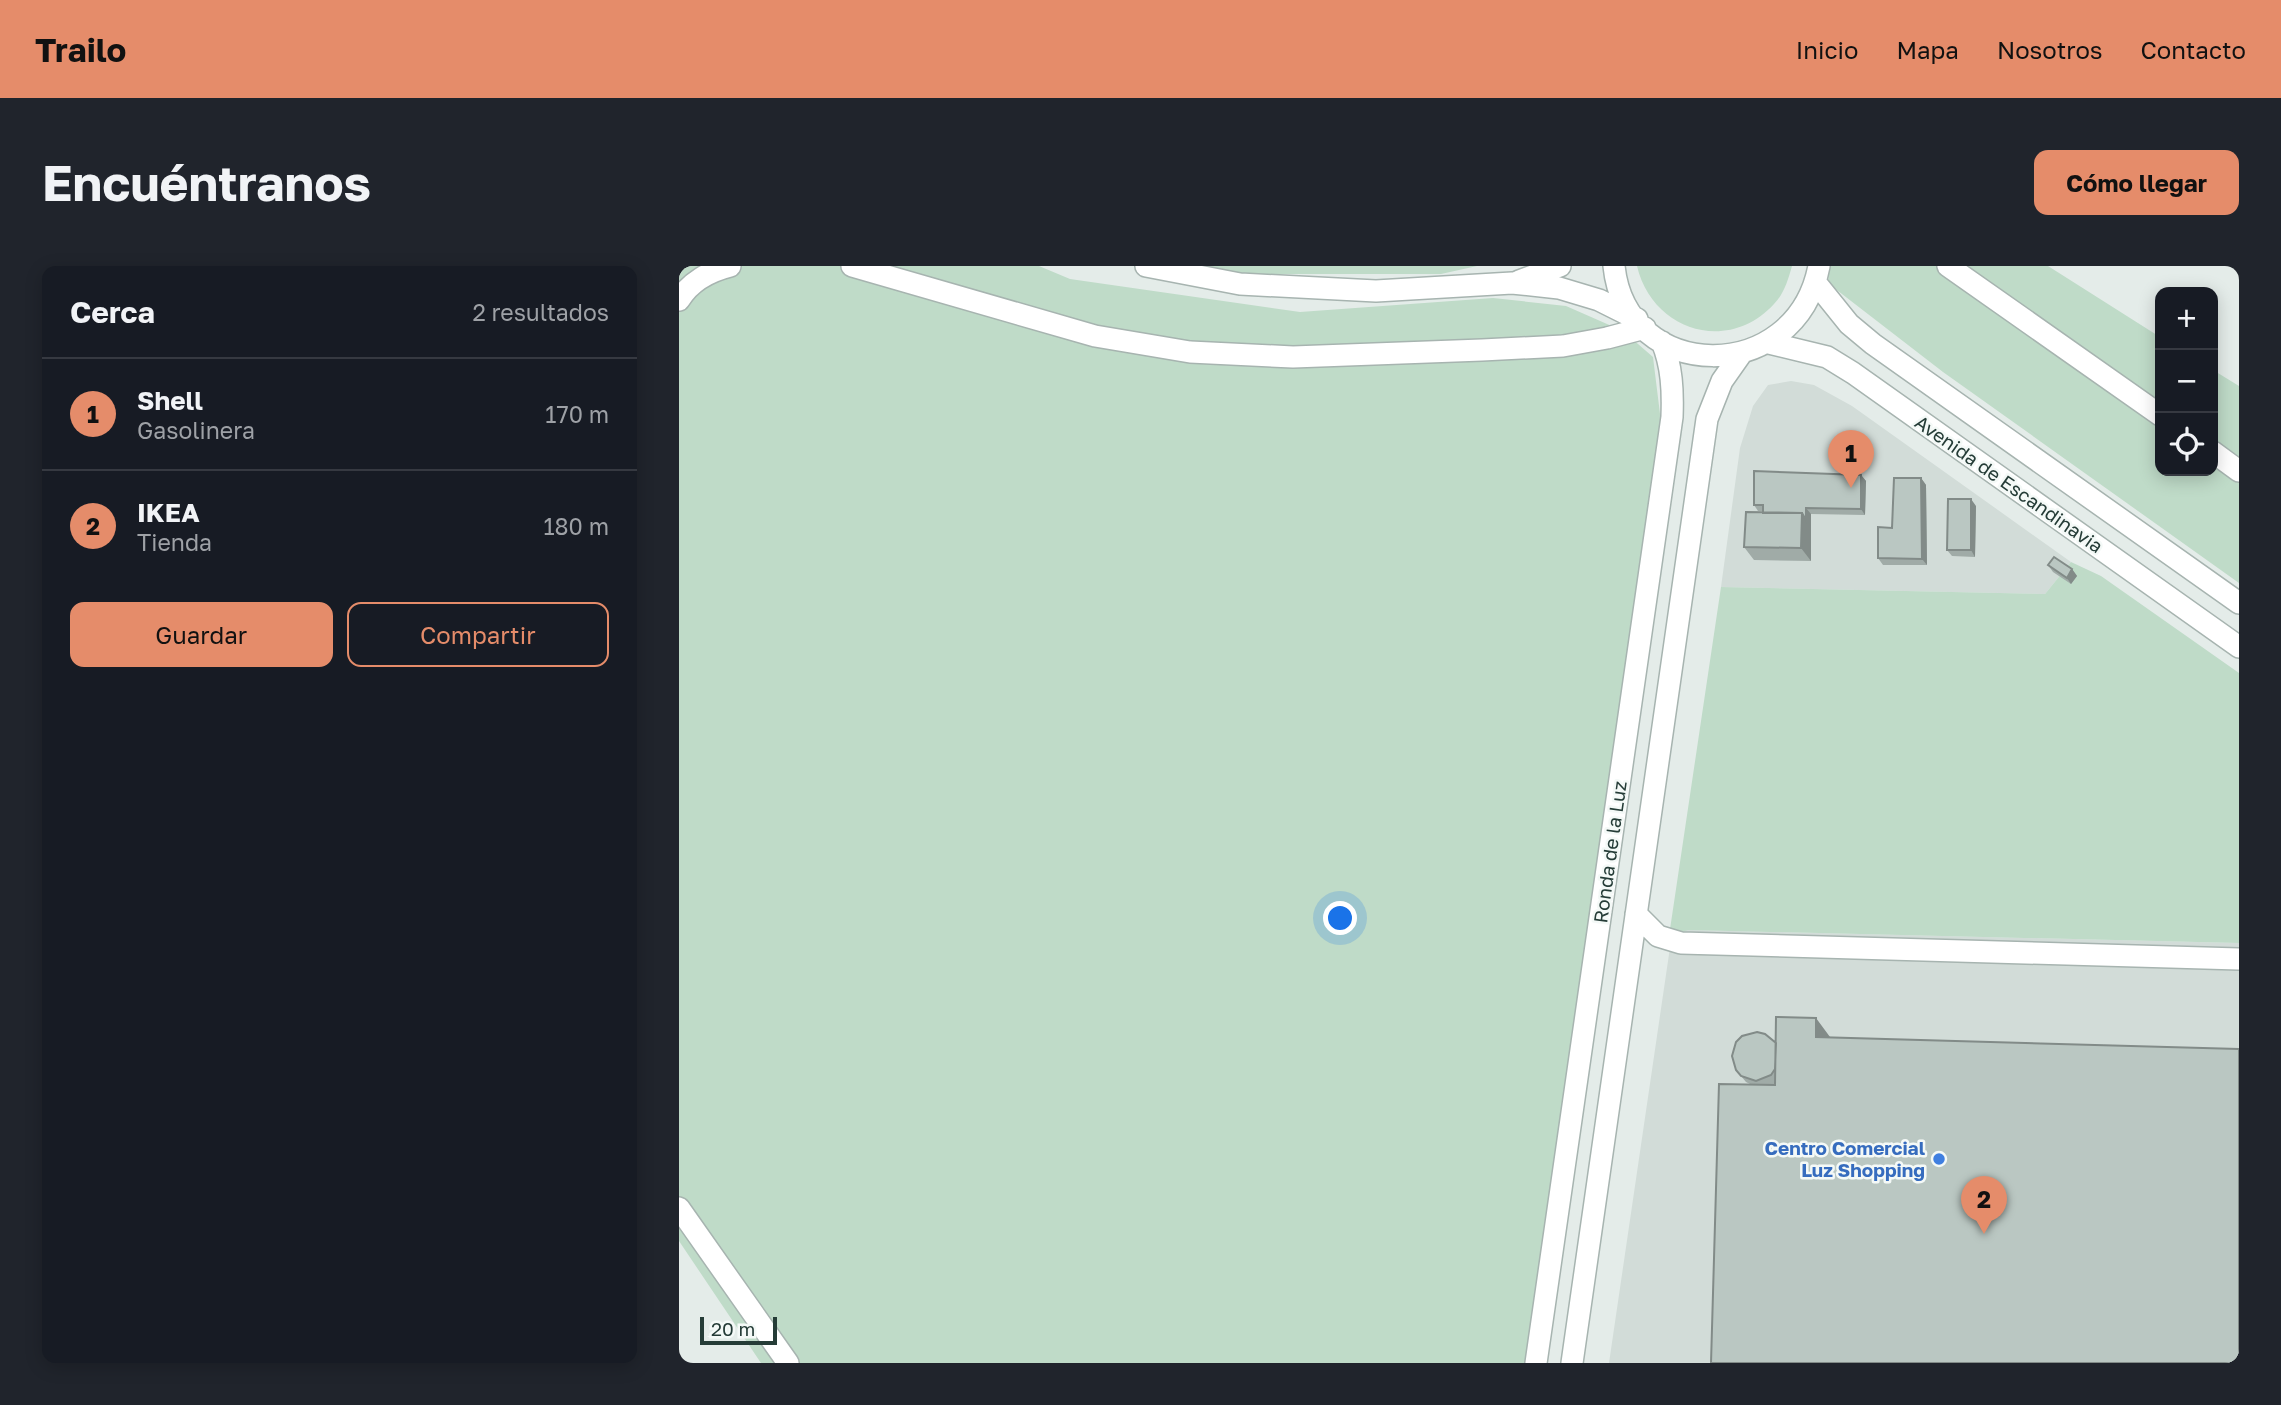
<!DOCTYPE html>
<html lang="es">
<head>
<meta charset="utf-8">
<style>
	body { margin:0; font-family:"Golos Text",sans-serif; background:#20242c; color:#f1f3f6 }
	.controls { position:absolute; right:21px; top:21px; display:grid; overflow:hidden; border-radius:14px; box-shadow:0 4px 18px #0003 }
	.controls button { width:63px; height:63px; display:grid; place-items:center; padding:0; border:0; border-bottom:2px solid #363941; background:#171b24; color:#f1f3f6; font:35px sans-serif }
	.scale { position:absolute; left:21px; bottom:18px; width:77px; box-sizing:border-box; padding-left:7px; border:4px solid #253c37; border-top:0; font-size:19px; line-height:24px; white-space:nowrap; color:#253c37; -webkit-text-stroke:5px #f4f9f7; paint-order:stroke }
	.you { position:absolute; left:662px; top:653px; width:24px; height:24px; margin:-18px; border:5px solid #fff; border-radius:50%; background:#1a73e8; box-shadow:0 0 0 10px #1a73e833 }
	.badge { display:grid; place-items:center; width:46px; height:46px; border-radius:50%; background:#e58c6a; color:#111; font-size:23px; font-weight:700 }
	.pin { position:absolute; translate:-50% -58px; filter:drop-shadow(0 2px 4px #0008) }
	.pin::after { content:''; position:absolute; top:37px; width:24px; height:21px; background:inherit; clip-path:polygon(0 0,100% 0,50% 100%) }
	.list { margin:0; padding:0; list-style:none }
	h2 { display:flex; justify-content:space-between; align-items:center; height:91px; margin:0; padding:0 28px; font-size:30px }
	h2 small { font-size:23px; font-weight:400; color:#9ea1a6 }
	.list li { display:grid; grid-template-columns:46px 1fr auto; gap:21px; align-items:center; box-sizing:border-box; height:112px; padding:0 28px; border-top:2px solid #363941 }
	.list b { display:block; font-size:26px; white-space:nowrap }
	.list p { margin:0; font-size:23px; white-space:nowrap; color:#9ea1a6 }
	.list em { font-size:23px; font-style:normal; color:#9ea1a6 }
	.actions { display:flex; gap:14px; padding:21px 28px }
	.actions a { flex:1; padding:16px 0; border:2px solid #e58c6a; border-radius:14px; text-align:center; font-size:24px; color:#e58c6a }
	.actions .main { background:#e58c6a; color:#111 }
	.icon { flex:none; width:38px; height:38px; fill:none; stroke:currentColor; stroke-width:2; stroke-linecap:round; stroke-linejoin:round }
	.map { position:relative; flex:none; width:1560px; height:1097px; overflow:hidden; border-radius:14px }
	header { display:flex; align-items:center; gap:42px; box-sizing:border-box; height:98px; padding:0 35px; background:#e58c6a; color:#111 }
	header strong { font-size:33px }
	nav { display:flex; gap:38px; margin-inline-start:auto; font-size:24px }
	.intro { display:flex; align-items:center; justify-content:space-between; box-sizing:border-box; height:168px; padding:0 42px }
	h1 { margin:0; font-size:49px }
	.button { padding:18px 32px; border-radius:14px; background:#e58c6a; color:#111; font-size:24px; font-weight:700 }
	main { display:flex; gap:42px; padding:0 42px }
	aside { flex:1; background:#171b24; border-radius:14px; box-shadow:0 4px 18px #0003 }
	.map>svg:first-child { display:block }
	.built { fill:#d2dcd8 }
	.green { fill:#bfdbc8 }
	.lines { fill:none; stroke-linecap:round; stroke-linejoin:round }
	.minor-casing { stroke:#a7b4b0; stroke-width:24 }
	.minor { stroke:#fff; stroke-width:21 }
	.wall { fill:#a0aba7 }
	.shaded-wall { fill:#828b88 }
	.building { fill:#bac7c2; stroke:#828b88; stroke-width:2 }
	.shop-dot { fill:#3f7fe0; stroke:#f4f9f7; stroke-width:2.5 }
	.labels { text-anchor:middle; stroke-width:5; stroke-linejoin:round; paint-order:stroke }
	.street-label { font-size:19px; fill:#253c37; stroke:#f4f9f7 }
	.shop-label { font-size:19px; font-weight:bold; fill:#366cbe; stroke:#f4f9f7; text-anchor:end }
</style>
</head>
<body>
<header>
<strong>Trailo</strong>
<nav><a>Inicio</a><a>Mapa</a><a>Nosotros</a><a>Contacto</a></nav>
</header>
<div class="intro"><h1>Encuéntranos</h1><a class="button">Cómo llegar</a></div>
<main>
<aside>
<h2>Cerca<small>2 resultados</small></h2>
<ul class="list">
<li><span class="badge">1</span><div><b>Shell</b><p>Gasolinera</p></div><em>170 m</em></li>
<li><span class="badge">2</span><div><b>IKEA</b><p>Tienda</p></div><em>180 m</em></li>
</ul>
<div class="actions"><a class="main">Guardar</a><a>Compartir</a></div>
</aside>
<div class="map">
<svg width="1560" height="1097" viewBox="0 0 1560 1097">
	<rect width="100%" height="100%" fill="#e4ece9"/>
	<path class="built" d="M1112 115 1135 119 1173 140 1392 296 1366 328 1042 321 1061 182 1074 140 1089 119Z
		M994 661 1009 664 1560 677V1097H930Z"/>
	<path class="green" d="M0 0H360L391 13 621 46 814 32 887 40 944 65 974 91 982 156 850 1097H82L0 975Z
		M513 0H798L762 8H547Z
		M958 0H1113C1109 14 1105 28 1095 38 1048 89 973 64 958 0Z
		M1148 0H1369L1481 71V205H1534V104L1560 120V317L1264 106 1150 18Z
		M1392 296 1422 310 1560 407V677L1009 664 990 670 1042 321 1366 328Z"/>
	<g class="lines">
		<g class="minor-casing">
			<path id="minor" d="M173 0 416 70 511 86 614 91 803 84 884 80 928 72 966 62
				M467 0 561 18 697 25 833 17 880 22 920 34 958 53
				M935 0C947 118 1117 121 1140 0
				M1269 0 1481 149
				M840 15 881 0
				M1137 17 1170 58 1194 78 1560 337
				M0 34C11 16 31 5 51 0
				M1090 77 1148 91 1174 107 1560 381
				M1534 186 1560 205
				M957 648 979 670 1002 677 1560 693
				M0 942 109 1097
				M857 1097 993 151C994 125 993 100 983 76
				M893 1097 1028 153 1043 115 1062 88"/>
		</g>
		<use href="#minor" class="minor"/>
	</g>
	<path class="wall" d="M1182 209 1187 215 1186 249 1132 248V295L1075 294 1065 281 1084 247V245H1079L1075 239Z
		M1242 212 1247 219 1248 299H1204L1199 292 1213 262Z
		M1297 240 1296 291 1273 290 1268 284Z
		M1369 299 1393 303 1398 310 1392 318 1374 306Z
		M1151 771 1560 1097 1073 819 1067 816 1057 804 1097 777Z"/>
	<path class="shaded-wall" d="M1182 209 1187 215 1186 249 1182 243Z
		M1242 212 1247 219 1248 299 1243 293Z
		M1292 233 1297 240 1296 291 1292 284Z
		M1127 242 1132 248V295L1122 282 1123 247Z
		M1393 303 1398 310 1392 318 1388 312Z
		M1137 752 1151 771H1137Z"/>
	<path class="building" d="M1075 205 1182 209V243L1127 242V254L1123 247H1084V239H1075Z
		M1215 212H1242L1243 293 1199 292V261L1213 262Z
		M1269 233H1292V284H1268Z
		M1067 246 1123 247 1122 282 1065 281Z
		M1375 291 1393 303 1388 312 1369 299Z
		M1097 751 1137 752V771L1560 783V1097H1032L1040 818 1096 819Z
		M1078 766 1086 768 1097 777 1096 803 1092 809 1077 815 1062 810 1057 804 1053 790 1057 776 1063 770Z"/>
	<circle class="shop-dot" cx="1260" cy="893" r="7"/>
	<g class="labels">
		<g class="street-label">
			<text transform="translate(1330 218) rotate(35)" y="7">Avenida de Escandinavia</text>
			<text transform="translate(931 586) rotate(-82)" y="7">Ronda de la Luz</text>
		</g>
		<g class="shop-label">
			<text x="1246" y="889">Centro Comercial<tspan x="1246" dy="22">Luz Shopping</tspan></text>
		</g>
	</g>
</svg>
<div class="controls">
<button>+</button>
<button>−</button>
<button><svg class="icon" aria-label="locate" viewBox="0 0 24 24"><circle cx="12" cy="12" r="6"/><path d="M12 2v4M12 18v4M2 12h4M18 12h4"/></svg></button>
</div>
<div class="scale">20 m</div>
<div class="you"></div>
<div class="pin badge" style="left:1172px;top:222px">1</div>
<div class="pin badge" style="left:1305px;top:968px">2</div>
</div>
</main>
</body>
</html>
